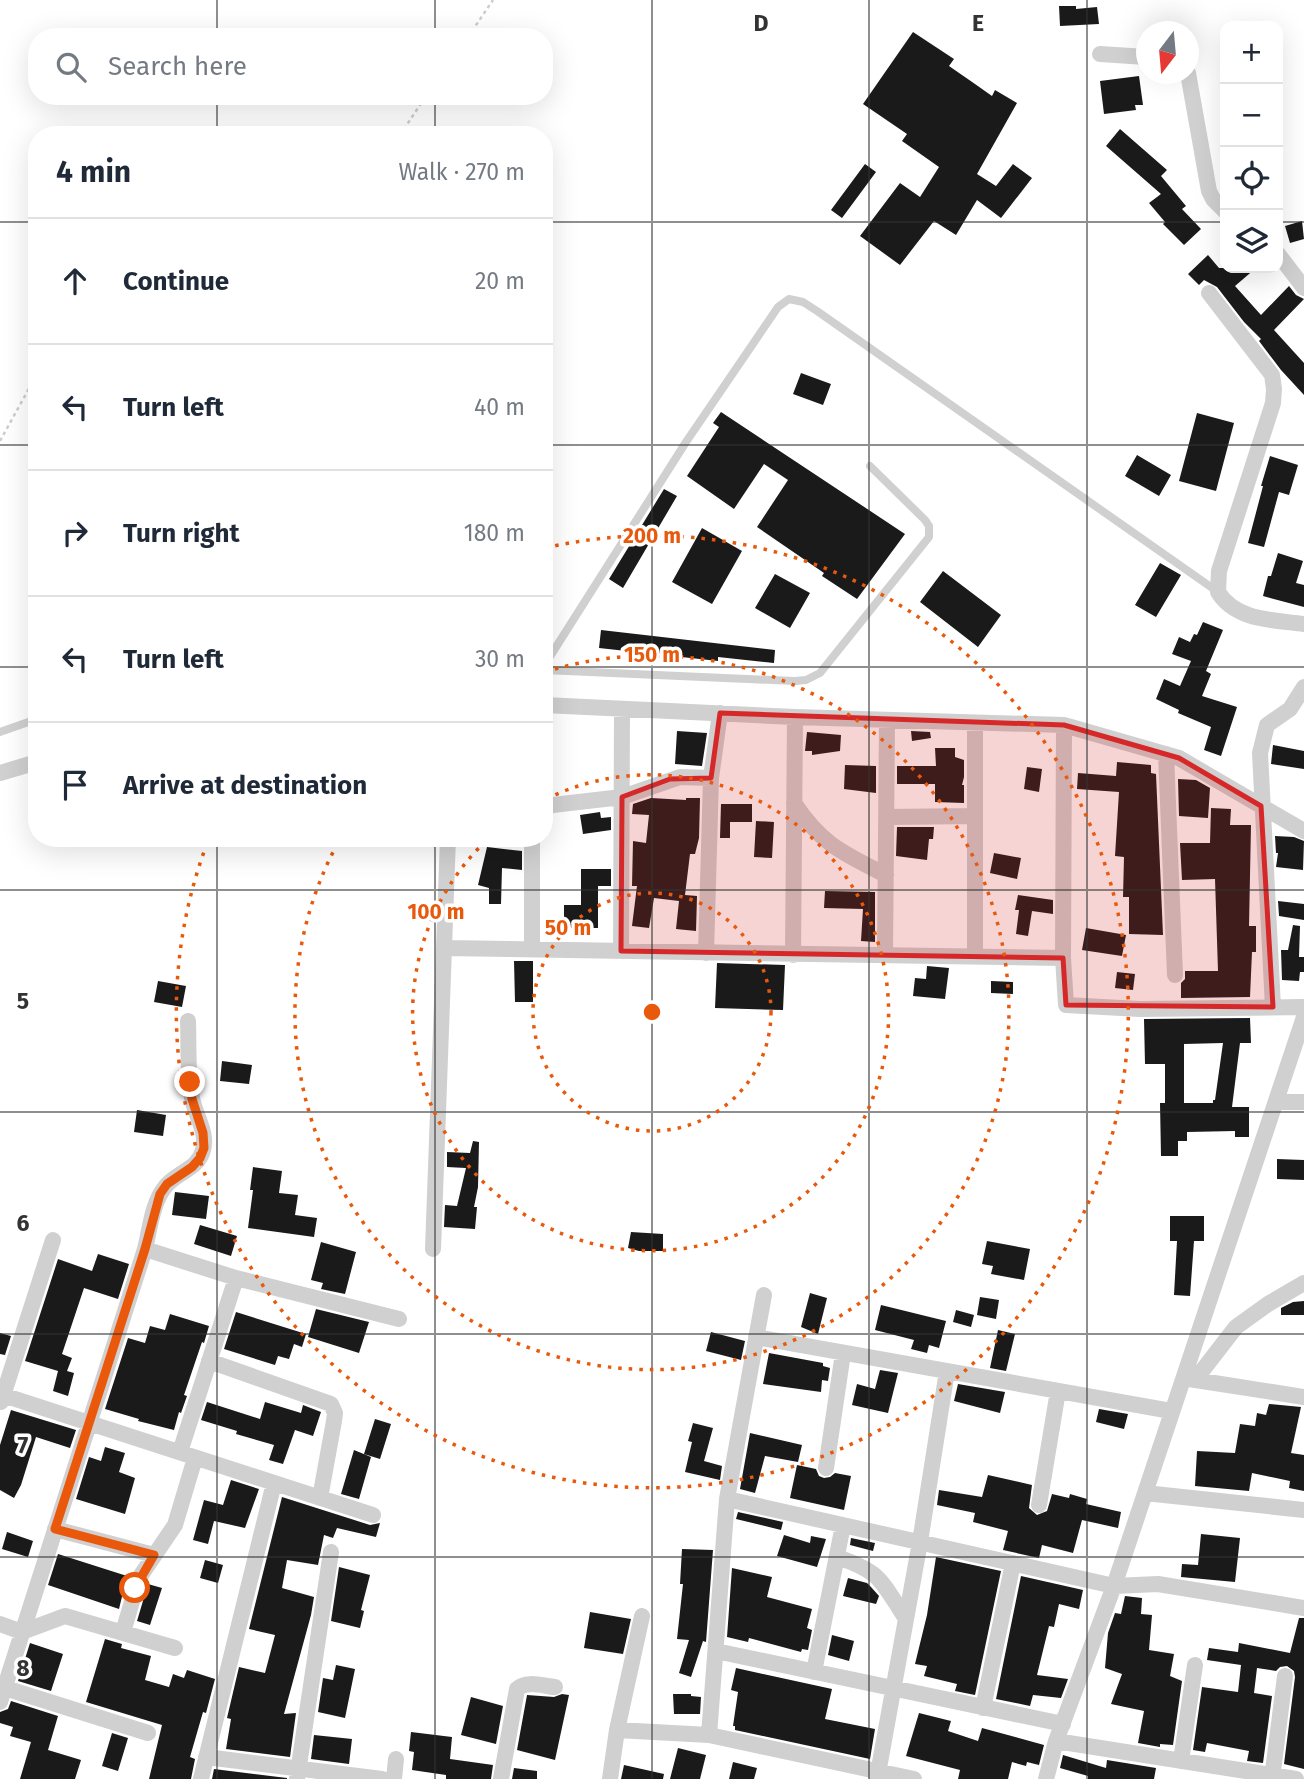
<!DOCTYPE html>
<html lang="en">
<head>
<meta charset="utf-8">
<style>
	body { margin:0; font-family:"Fira Sans",sans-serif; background:#f6f6f7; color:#1f2937 }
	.controls { position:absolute; right:21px; top:21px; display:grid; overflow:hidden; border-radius:14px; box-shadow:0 7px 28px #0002 }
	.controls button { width:63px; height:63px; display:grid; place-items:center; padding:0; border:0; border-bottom:2px solid #e0e1e3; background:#fff; color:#1f2937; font:35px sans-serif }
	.compass { position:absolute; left:1136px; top:21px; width:63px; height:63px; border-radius:50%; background:#fff; box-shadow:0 7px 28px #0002; rotate:196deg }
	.stop { position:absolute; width:21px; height:21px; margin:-16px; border:5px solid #ea580c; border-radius:50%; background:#fff }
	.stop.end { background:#ea580c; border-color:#fff; box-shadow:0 2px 7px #0008 }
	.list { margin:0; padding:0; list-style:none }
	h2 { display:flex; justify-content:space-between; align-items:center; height:91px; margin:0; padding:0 28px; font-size:30px }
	h2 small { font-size:23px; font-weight:400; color:#747a83 }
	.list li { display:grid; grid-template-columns:46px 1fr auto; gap:21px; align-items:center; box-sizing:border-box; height:126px; padding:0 28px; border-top:2px solid #e0e1e3 }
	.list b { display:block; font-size:26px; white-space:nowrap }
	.list em { font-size:23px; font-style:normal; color:#747a83 }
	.icon { flex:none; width:38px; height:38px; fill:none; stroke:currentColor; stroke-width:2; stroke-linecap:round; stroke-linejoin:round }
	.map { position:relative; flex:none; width:1304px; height:1779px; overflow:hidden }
	.search { position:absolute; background:#fff; box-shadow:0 7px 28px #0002; left:28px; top:28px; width:525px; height:77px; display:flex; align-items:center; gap:18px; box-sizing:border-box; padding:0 24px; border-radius:28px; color:#747a83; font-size:26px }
	.panel { position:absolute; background:#fff; box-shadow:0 7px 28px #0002; left:28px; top:126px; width:525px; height:721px; border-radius:28px }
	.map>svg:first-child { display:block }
	.building { fill:#1a1a1a; fill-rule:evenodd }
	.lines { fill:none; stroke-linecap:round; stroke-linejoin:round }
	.path { stroke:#cdcdcd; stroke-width:2.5; stroke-dasharray:3.5 3.5; stroke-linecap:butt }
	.lane { stroke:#d0d0d0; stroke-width:8 }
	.street { stroke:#d0d0d0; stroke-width:16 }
	.route { stroke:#ea580c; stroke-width:9 }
	.marked { fill:#d62828; fill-opacity:0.2; stroke:#d62828; stroke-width:5; stroke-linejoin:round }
	.grid { fill:none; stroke:#333; stroke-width:2; stroke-opacity:0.55 }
	.ring { fill:none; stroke:#e8590c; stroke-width:3.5; stroke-dasharray:3.5 7 }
	.grid-label { font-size:23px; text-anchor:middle; font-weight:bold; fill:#333; stroke:#fff; stroke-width:7; stroke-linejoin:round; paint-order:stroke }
	.centre { fill:#e8590c; stroke:#fff; stroke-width:3.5 }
	.ring-label { font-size:21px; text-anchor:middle; font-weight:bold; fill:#e8590c; stroke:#fff; stroke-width:7; stroke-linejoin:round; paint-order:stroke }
</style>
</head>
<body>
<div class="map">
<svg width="1304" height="1779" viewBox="0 0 1304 1779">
	<rect width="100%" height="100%" fill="#fff"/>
	<path class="building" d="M1059 6H1076V9L1097 7 1099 24 1060 26Z
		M913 32 954 59 949 66 975 84 992 96 995 90 1017 103 977 174 996 186 1013 164 1032 178 1001 218 977 200 956 235 934 221 900 265 860 236 900 183 920 197 939 167 902 141 907 134 863 104Z
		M1139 76 1143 105H1135L1136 110 1104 114 1100 81Z
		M1120 129 1167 170 1161 176 1186 206 1182 209 1201 229 1184 245 1163 224 1165 222 1149 203 1161 194 1106 146Z
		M865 164 876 172 842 218 831 210Z
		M1302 221 1304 239 1290 243 1285 226Z
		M1208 255 1219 268H1256L1235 286 1261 315 1289 286 1296 295 1304 299 1274 330 1304 363V395L1281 370 1259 341 1261 339 1244 322 1217 287 1204 280 1199 285 1188 274Z
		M801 373 831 384 823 405 793 394Z
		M721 412 905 534 857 599 822 576 824 573 757 527 788 480 764 464 734 509 687 476 719 427 713 423Z
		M1197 413 1234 423 1216 491 1179 481Z
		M1137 455 1171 475 1159 496 1125 476Z
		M1270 456 1298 465 1289 495 1279 492 1264 547 1248 543 1263 486H1261Z
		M664 489 677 496 623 588 609 579Z
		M702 528 742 551 712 604 672 582Z
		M1278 553 1303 561 1296 583 1304 585V607L1263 596 1268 576H1271Z
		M1160 563 1181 575 1156 617 1135 605Z
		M943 571 1001 615 978 647 920 602Z
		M775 574 810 593 790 628 755 608Z
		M1203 622 1223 630 1206 671 1211 674 1202 696 1237 707 1221 756 1204 750 1211 727 1178 713 1179 710 1156 699 1164 679 1180 686 1191 661 1172 654 1179 637 1190 642 1194 634 1197 635Z
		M601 630 775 650 774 663 718 657V661L599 648Z
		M677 731 707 733 702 766 675 764Z
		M911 731 930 732 931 738 912 741Z
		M807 732 841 735 840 751 812 755V751H805Z
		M1273 745 1304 751V769L1271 764Z
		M935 748H955V757L964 760V777L962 785H964V803L935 802V784H897V766H936Z
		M1117 762 1151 765V773L1156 774 1163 935 1129 934V897H1123L1124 857 1115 856 1119 792 1077 789 1078 773 1116 776Z
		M845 765 876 766V793L844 789Z
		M1027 767 1042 769 1039 792 1024 789Z
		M1178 779 1196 780 1210 788 1208 818 1179 816Z
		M651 798 686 800V798H700L699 838 695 854H690L685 895 697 896 696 931 676 929 679 901 654 898 649 928 632 926 637 886H632L633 841 646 843 649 815 632 814 633 804Z
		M721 804H752V822H730V838H720Z
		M1211 808 1231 809 1230 825H1251L1249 926H1256V952H1252L1250 997 1181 998V983L1185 979V971H1218L1215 879 1182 880 1180 843H1210Z
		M600 812 601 818 611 817V830L583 834 580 815Z
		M756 821 774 822 772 858 754 857Z
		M897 827H934L933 839H929L927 860 896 856Z
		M1275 836 1294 837 1304 841 1303 870 1276 867 1278 853H1276Z
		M487 847 522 851V870L502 868 501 904H489V888L478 885Z
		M994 853 1021 858 1017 879 990 873Z
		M581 869H611V886H598V928H564V905H581Z
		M825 891 875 892V942L861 941 863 909 824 908Z
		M1018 895 1053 900V914L1032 911 1028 936 1016 934 1019 910H1015Z
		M1278 901 1304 904V920L1279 916Z
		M1293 925 1300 926 1299 957H1304V972H1300L1299 981 1282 980 1281 950H1288Z
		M1086 928 1126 935 1122 956 1082 950Z
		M514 961H533V1002H515Z
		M717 963 785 965 783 1010 715 1008Z
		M927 966 949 968 945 999 913 996 915 978 926 979Z
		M1117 972 1135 974 1133 990 1115 988Z
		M158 981 186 986 182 1007 154 1002Z
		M991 981 1013 982V994L991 993Z
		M1250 1018 1251 1043H1240L1232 1107H1249V1137H1235V1131L1187 1132V1141H1178V1156H1161L1160 1103H1165V1064H1145L1144 1019ZM1223 1043 1215 1100H1213V1103H1184V1044Z
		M222 1061 252 1065 249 1084 220 1081Z
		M137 1110 166 1115 163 1136 134 1132Z
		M473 1141 479 1142 478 1187 474 1207H477L475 1229 444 1227 445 1205 457 1206 466 1168 447 1167V1152L470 1153Z
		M1277 1159 1304 1160V1180L1277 1179Z
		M253 1167 282 1171 279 1193 298 1195 295 1215 317 1218 314 1237 248 1228 253 1190H250Z
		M175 1192 209 1196 206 1219 172 1215Z
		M1170 1216H1204V1241H1194L1190 1296 1174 1295 1177 1241H1170Z
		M200 1225 237 1236 231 1256 194 1244Z
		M631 1232 663 1234V1251H639L628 1248Z
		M987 1241 1030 1249 1024 1280 991 1274 993 1266 982 1264Z
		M321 1242 356 1252 345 1294 321 1289 323 1283 311 1280Z
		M98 1254 129 1264 118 1299 84 1288 62 1354 72 1358 67 1371 74 1373 68 1396 53 1391 58 1371 25 1361 58 1259 92 1271Z
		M810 1293 827 1298 818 1334 801 1327Z
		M980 1297 999 1300 996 1319 977 1315Z
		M1304 1301V1315H1281V1308L1293 1302Z
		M881 1305 946 1321 939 1348 929 1345 927 1353 911 1349 914 1340 875 1330Z
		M316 1309 369 1322 359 1353 308 1337Z
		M956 1310 974 1315 971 1327 953 1322Z
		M236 1312 306 1334 302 1347 294 1344 289 1359 278 1356 275 1365 224 1349Z
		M170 1314 209 1326 204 1343 202 1342 184 1395 187 1396 181 1413 179 1412 174 1430 138 1421 139 1419 105 1409 128 1338 145 1343 150 1326 165 1330Z
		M998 1330 1015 1334 1006 1371 990 1368Z
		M711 1332 745 1341 741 1360 706 1351Z
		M0 1333 11 1336 5 1355 0 1354Z
		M769 1353 823 1363V1366L830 1368 828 1381 822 1380 821 1392 763 1384Z
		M880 1370 898 1373 888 1413 852 1405 857 1384 875 1389Z
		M958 1384 1005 1392 1000 1413 954 1401Z
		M207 1402 260 1419 265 1402 301 1413 303 1405 321 1412 313 1436 295 1430 283 1464 269 1460 274 1445 236 1434 237 1431 201 1420Z
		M1269 1404 1301 1407 1291 1453 1304 1455V1491L1289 1488 1290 1481 1252 1473 1249 1491 1195 1486 1197 1451 1235 1453 1240 1424 1255 1426 1257 1413 1266 1415Z
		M1099 1409 1128 1414 1124 1429 1096 1422Z
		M11 1410 76 1430 70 1448 36 1437 21 1485 14 1498 0 1490V1445Z
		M375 1419 391 1424 380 1459 364 1454Z
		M693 1423 713 1428 704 1461 722 1466 720 1480 685 1472 692 1442 688 1441Z
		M750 1433 802 1445 798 1462 765 1456 755 1493 740 1489Z
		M105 1447 125 1453 119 1472 135 1478 125 1514 76 1499 89 1457 101 1461Z
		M354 1450 371 1457 359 1499 341 1494Z
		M797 1465 816 1469 819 1476 824 1478 830 1477 835 1473 851 1476 844 1510 790 1498Z
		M988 1475 1032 1485 1029 1508 1037 1515 1047 1511 1052 1494 1069 1498 1070 1494 1087 1499 1086 1504 1121 1512 1118 1528 1082 1520 1073 1553 1042 1545 1039 1558 1003 1550 1008 1531 973 1522 975 1513 937 1505 939 1490 982 1497Z
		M231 1480 259 1489 245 1528 214 1521 208 1544 193 1540 204 1500 223 1505Z
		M282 1497 370 1525 380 1523 376 1537 337 1528 333 1538 324 1535 318 1565 287 1560 282 1588 314 1597 311 1615 284 1714 296 1713 290 1757 226 1749 231 1719 227 1718 239 1667 265 1673 275 1635 249 1629Z
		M738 1512 783 1522 781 1530 736 1519Z
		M7 1532 33 1541 28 1557 2 1549Z
		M1201 1534 1240 1538 1235 1582 1181 1577 1182 1564 1198 1565Z
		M784 1535 810 1543 811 1536 826 1539 817 1567 777 1556Z
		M851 1538 875 1543 873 1551 850 1545Z
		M682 1549 713 1550 706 1642 703 1641 691 1677 679 1673 689 1640 677 1639 683 1584H680Z
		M58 1554 127 1576 119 1609 48 1585Z
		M936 1557 1001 1571 975 1695 955 1691 957 1684 924 1676 927 1666 915 1664 927 1615Z
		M205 1560 223 1565 218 1583 200 1578Z
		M339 1567 370 1575 361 1610 364 1611 360 1628 331 1621Z
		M732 1568 772 1577 767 1597 812 1609 807 1628 812 1630 808 1650 802 1649 801 1652 749 1638 748 1642 727 1637Z
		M1021 1576 1083 1590 1079 1609 1059 1604 1054 1627 1049 1626 1037 1675 1068 1679 1061 1698 1033 1695 1030 1706 996 1699Z
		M848 1578 867 1583 871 1587 879 1596 876 1604 843 1596Z
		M148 1584 162 1588 150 1625 137 1621Z
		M1125 1596 1142 1598 1141 1614 1152 1615 1149 1650 1174 1654 1170 1676 1182 1681 1173 1745 1160 1744V1747L1138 1743 1144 1711 1111 1704 1122 1674 1105 1668 1108 1633 1115 1613 1121 1614Z
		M590 1612 631 1619 623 1654 584 1648Z
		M1299 1618H1304V1769L1284 1764 1295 1677 1294 1671 1287 1666 1280 1667 1276 1671 1257 1668 1254 1693 1272 1696 1263 1763 1247 1761 1249 1751 1207 1743 1205 1752 1193 1750 1202 1687 1238 1692 1241 1665 1207 1660 1209 1648 1238 1652 1239 1643 1290 1653Z
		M832 1635 854 1641 849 1661 828 1655Z
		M105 1639 122 1644 121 1648 151 1656 145 1680 169 1687 173 1674 184 1678 187 1670 215 1679 206 1713 203 1712 190 1757 195 1759 191 1779H149L162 1725 86 1702Z
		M30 1643 63 1654 51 1691 18 1681Z
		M336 1665 355 1669 345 1718 318 1712 323 1678 333 1680Z
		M736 1668 832 1689 825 1719 875 1729 870 1759 735 1730V1726H733L738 1692 731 1690Z
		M562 1694 569 1695 555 1760 517 1750 527 1695 554 1697Z
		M673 1694H691V1696L701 1697 700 1714H674Z
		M471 1697 503 1706 496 1744 461 1735Z
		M11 1701 58 1716 48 1750 81 1760 75 1779H20L31 1742 10 1736 13 1727 0 1723V1712L8 1709Z
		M919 1713 951 1721 948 1731 978 1741 982 1728 1044 1745 1039 1765 1027 1762 1026 1766 1012 1762 1008 1779H958L960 1770 906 1756Z
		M411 1732 452 1737 450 1759 493 1765 491 1779H446V1775L412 1770 414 1752 409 1751Z
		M112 1733 128 1738 118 1771 102 1766Z
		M314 1735 352 1739 349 1764 311 1759Z
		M678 1748 706 1755 700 1779H670Z
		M1063 1755 1106 1768 1107 1760 1156 1768 1154 1779H1088V1776L1060 1768Z
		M733 1762 757 1768 754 1779H729Z
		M624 1765 664 1774 663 1779H621Z
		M514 1768 537 1771V1779H512Z
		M214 1769 287 1778V1779H212Z"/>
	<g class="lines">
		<path class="path" d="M468 37 493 0
			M400 135 426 96
			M0 441 37 374"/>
		<path class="lane" d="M544 666 686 442 778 307 789 299 803 302 817 311 1218 592
			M544 670 795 681 806 680 820 673 929 537V526L925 520 870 466
			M0 732 37 719"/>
		<path class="street" d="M1100 54 1146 57
			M1188 73 1209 191 1213 199 1225 211
			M1278 254 1304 288
			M1209 293 1272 375 1274 389 1273 403 1219 571 1218 592C1236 621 1274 620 1304 624
			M544 705 795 717 1064 725 1179 758 1304 831
			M1064 725 1063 958 1066 1005 1140 1009 1304 1007
			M1166 754 1175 975
			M0 773 37 762
			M794 803C822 845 843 853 886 875
			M544 806 622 797 680 777 711 778
			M886 817 975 816
			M444 948 1063 958
			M532 949V838
			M621 951 622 710
			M706 953 711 778 720 713
			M793 955 795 717
			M885 955 887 720
			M975 957V723
			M1273 1007 1260 753 1267 725 1290 709 1304 687
			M1276 1102H1304
			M145 1249 236 1278 399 1319
			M433 1249 448 838
			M756 1337 1171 1411
			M209 1361 331 1404 335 1413 334 1421 320 1498
			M1189 1379 1304 1397
			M1195 1380 1236 1327 1268 1304 1304 1283
			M3 1395 373 1515
			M1 1402 53 1240
			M180 1452 236 1278
			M826 1468 843 1353
			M1145 1493 1304 1510
			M727 1499 1114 1586 1158 1584 1304 1608
			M1039 1505 1058 1391
			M55 1529 154 1555
			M837 1557C882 1572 881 1581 906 1619
			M0 1624 22 1632 65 1616 175 1648
			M123 1632 139 1578 175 1525 195 1458
			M716 1651 1063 1724
			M814 1672 843 1525
			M5 1688 148 1733
			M0 1702 145 1249C150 1229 152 1203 165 1187 176 1172 198 1170 203 1150 208 1132 195 1115 192 1098 187 1073 189 1046 188 1021
			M983 1708 1013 1563
			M617 1730 709 1735 914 1779
			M709 1735 727 1499 764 1295
			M1056 1741 1296 1779
			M206 1757 382 1779
			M1181 1761 1195 1665
			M201 1779 274 1483
			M297 1779 331 1552
			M394 1779 396 1759
			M501 1779 517 1689C526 1680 543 1686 555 1687
			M610 1779 617 1730 642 1616
			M877 1779 920 1542 947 1371
			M1046 1779 1056 1741 1114 1586 1304 1017
			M1272 1779 1285 1676"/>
	</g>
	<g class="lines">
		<path class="route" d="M135 1588 154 1555 55 1529 145 1249 160 1194 167 1184 192 1167 200 1158 204 1148 203 1133 192 1099 190 1082"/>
	</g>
	<path class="marked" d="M720 713 1064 725 1179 758 1261 806 1273 1007 1066 1005 1063 958 621 951 622 797 670 779 711 778Z"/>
	<path class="grid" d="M217 0V37M435 0V37M652 0V1779M869 0V1779M1087 0V1779M217 96V135M435 96V135M0 222H37M544 222H1225M1278 222H1304M0 445H37M544 445H1304M0 667H37M544 667H1304M217 838V1779M435 838V1779M0 890H1304M0 1112H1304M0 1334H1304M0 1557H1304"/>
	<g class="ring">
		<circle cx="652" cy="1012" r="119"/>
		<path d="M546 799A238 238 0 1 1 488 839"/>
		<path d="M545 672A357 357 0 1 1 340 839"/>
		<path d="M545 548A476 476 0 1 1 208 841"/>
	</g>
	<g class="grid-label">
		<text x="761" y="31">D</text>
		<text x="978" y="31">E</text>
		<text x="23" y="1009">5</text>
		<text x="23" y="1231">6</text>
		<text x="23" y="1453">7</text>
		<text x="23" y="1676">8</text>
	</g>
	<circle cx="652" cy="1012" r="10" class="centre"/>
	<g class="ring-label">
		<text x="652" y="543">200 m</text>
		<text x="652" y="662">150 m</text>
		<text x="436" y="919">100 m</text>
		<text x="568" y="935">50 m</text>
	</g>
</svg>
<div class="controls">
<button>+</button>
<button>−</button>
<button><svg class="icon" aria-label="locate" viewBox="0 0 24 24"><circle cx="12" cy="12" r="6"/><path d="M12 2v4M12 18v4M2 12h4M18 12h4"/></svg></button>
<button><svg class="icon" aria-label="layers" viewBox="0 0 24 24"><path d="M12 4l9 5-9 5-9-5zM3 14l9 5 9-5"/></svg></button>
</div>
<svg class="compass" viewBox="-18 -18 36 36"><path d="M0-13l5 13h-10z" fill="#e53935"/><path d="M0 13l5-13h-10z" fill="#747a83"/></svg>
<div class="stop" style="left:135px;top:1588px"></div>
<div class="stop end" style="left:190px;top:1082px"></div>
<div class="search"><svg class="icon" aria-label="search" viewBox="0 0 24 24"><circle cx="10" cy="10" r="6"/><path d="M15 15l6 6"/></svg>Search here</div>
<section class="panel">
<h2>4 min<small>Walk · 270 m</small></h2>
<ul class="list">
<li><svg class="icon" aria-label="ahead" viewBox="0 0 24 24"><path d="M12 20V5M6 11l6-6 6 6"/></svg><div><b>Continue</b></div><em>20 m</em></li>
<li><svg class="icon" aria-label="left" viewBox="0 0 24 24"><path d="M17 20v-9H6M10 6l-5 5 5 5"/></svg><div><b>Turn left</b></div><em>40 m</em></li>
<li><svg class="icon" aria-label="right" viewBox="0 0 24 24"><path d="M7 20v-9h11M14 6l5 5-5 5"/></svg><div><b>Turn right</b></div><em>180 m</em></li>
<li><svg class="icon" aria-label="left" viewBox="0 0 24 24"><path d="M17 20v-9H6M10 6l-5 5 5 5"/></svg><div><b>Turn left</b></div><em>30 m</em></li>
<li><svg class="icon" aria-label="arrive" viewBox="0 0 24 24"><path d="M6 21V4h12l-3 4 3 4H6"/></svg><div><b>Arrive at destination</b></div></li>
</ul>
</section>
</div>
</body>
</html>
